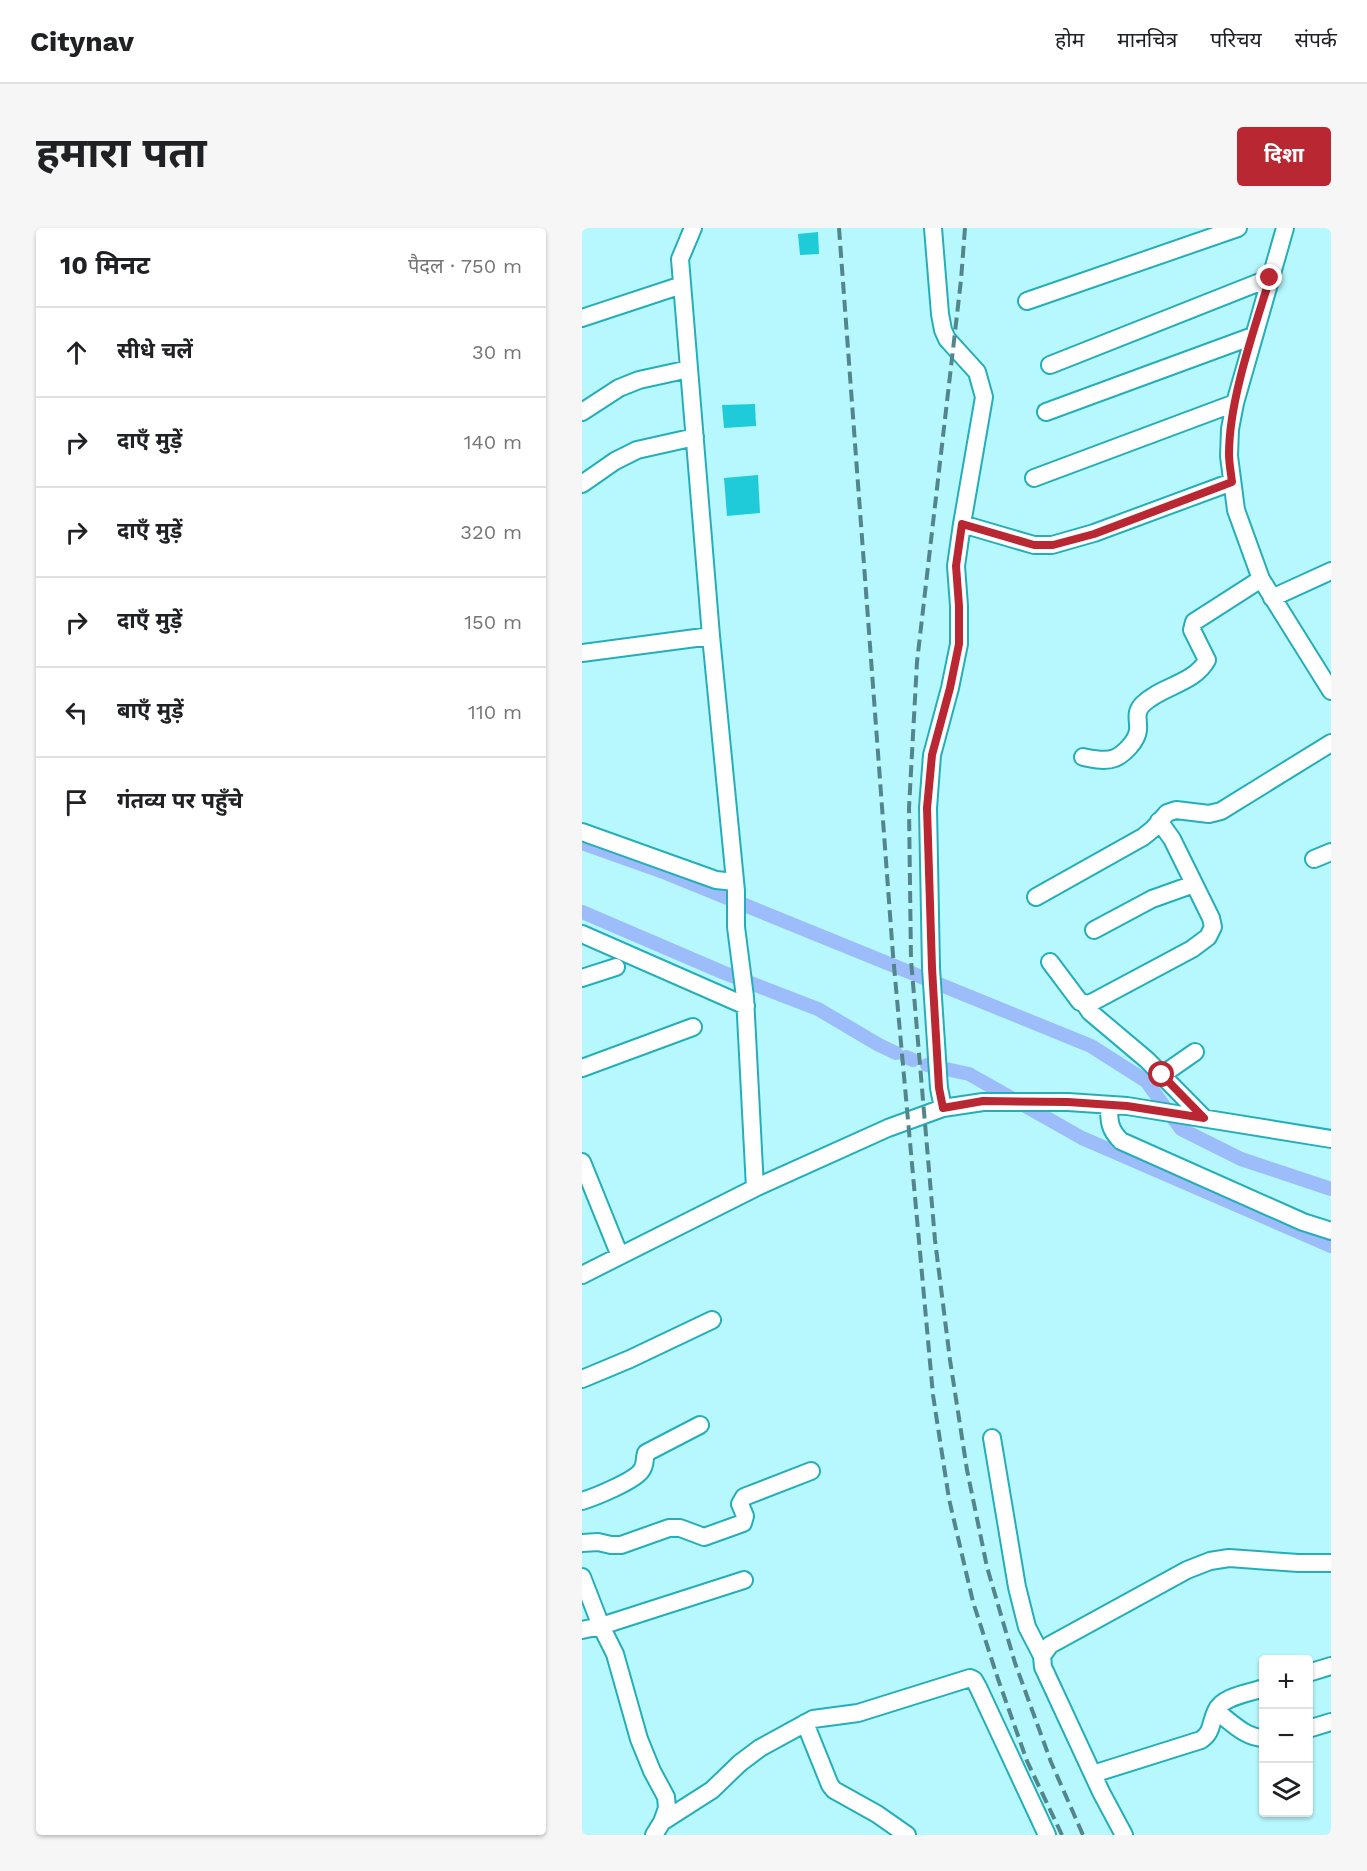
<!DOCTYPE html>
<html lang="hi">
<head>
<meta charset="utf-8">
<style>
	body { margin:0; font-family:"Work Sans","Noto Sans Devanagari",sans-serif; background:#f6f6f6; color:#202124 }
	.controls { position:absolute; right:18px; bottom:18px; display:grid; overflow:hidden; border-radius:6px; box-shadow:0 2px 4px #0004 }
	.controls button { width:54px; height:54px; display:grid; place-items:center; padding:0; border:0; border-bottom:2px solid #e0e0e0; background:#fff; color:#202124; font:30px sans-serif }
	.stop { position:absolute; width:18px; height:18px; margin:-14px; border:4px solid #b92832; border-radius:50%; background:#fff }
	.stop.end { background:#b92832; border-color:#fff; box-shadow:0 2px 6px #0008 }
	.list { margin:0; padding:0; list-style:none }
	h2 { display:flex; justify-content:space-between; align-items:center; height:78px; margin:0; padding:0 24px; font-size:26px }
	h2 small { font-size:20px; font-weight:400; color:#757577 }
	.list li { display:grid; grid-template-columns:39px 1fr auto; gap:18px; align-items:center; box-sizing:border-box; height:90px; padding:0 24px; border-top:2px solid #e0e0e0 }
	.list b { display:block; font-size:22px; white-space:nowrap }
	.list em { font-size:20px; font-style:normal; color:#757577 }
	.icon { flex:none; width:33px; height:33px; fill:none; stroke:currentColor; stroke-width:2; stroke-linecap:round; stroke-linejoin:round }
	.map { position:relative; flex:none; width:749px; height:1607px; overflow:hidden; border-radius:6px }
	header { display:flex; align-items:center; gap:36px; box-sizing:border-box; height:84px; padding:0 30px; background:#fff; border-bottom:2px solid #e0e0e0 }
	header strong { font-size:28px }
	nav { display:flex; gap:33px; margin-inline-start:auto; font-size:21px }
	.intro { display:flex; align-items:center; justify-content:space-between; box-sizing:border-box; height:144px; padding:0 36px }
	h1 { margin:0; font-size:42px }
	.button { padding:15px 27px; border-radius:6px; background:#b92832; color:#fff; font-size:21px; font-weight:700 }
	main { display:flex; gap:36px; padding:0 36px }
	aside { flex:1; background:#fff; border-radius:6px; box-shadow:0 2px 4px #0004 }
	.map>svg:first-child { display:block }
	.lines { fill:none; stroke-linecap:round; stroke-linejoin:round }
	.canal { stroke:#9cbcfa; stroke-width:14 }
	.building { fill:#1fcbd8 }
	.minor-casing { stroke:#25aeb9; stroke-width:20 }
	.minor { stroke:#fff; stroke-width:16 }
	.rail { stroke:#53868b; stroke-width:4; stroke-dasharray:12 6; stroke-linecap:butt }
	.route { stroke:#b92832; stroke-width:8 }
</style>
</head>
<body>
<header>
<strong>Citynav</strong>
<nav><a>होम</a><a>मानचित्र</a><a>परिचय</a><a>संपर्क</a></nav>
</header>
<div class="intro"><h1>हमारा पता</h1><a class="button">दिशा</a></div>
<main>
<aside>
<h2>10 मिनट<small>पैदल · 750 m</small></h2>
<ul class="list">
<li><svg class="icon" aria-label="ahead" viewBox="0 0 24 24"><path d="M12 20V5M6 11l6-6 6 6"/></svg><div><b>सीधे चलें</b></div><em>30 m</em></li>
<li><svg class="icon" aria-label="right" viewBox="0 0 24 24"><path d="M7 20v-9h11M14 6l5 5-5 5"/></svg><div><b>दाएँ मुड़ें</b></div><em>140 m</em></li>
<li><svg class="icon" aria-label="right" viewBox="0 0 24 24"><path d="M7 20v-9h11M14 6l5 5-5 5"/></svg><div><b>दाएँ मुड़ें</b></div><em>320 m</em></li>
<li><svg class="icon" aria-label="right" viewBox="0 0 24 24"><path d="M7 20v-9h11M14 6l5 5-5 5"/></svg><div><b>दाएँ मुड़ें</b></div><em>150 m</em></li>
<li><svg class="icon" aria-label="left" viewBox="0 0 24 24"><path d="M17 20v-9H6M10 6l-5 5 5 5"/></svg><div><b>बाएँ मुड़ें</b></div><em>110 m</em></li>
<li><svg class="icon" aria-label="arrive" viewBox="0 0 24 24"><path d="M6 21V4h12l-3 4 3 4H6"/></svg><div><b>गंतव्य पर पहुँचे</b></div></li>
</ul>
</aside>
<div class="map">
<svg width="749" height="1607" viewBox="0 0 749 1607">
	<rect width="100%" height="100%" fill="#b6f8fe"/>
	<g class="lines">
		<path class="canal" d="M0 615 84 645 509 818 564 853 599 901 659 931 749 961
			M0 684 140 744 236 781 297 817 314 825
			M324 829 331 832
			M345 837 387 846 500 910 749 1018"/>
	</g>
	<path class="building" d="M236 4 237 26 218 27 216 6Z
		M173 176 174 198 142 200 140 177Z
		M176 247 178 285 145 288 142 250Z"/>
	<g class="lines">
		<g class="minor-casing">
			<path id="minor" d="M111 0 98 31 129 408 154 663V699L163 769 173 960
				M351 0 358 86 361 102 365 111 395 144 402 169 380 296
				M703 0 653 175 648 201 647 228 654 282 679 351 749 463
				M445 73 656 0
				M0 90 100 57
				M468 137 688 50
				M0 184 37 160 57 152 107 141
				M464 184 671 108
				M452 250 653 175
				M0 256 33 233 55 222 113 209
				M690 370 749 343
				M0 425 129 408
				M501 529C511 531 523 534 533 530 542 526 555 513 556 502 557 492 552 485 561 476 579 458 612 456 625 432L610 402 612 394 679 351
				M0 604 134 652 153 654
				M732 631 749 624
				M454 669 561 609 571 601 585 585 594 582 627 586 639 583 749 515
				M512 702 570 671 612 656
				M0 706 164 778
				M468 734 498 774 507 776 610 721 626 709 631 699 629 690 590 611 577 593
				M0 750 34 739
				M502 775 508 784 565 832 622 890
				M0 840 111 799
				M580 847 613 824
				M527 877C527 893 527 901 539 913L721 994 749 1003
				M361 880 357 860 349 740 346 580 350 527 368 460 377 416V378L374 338 380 296 452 317H470L512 305 650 254
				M0 934 38 1028
				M0 1047 173 960 306 900 361 880 401 874H486L545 878 749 911
				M0 1151 48 1131 130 1092
				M410 1210 435 1359 445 1399 460 1428
				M0 1273C13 1269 52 1253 59 1243 64 1237 62 1231 64 1225L118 1197
				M0 1315 16 1314 29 1317H39L87 1300H98L122 1309 161 1295 163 1288 158 1276 162 1269 229 1243
				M0 1349 19 1398 0 1402
				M726 1445 749 1438
				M634 1483C648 1493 663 1510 682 1510
				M223 1495 248 1557 252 1562 295 1586 325 1607
				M726 1501 749 1494
				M511 1546 619 1512C631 1504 628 1495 634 1483 640 1468 668 1465 682 1460
				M80 1594 130 1562 158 1535 178 1520 231 1491 276 1485 388 1450 392 1452 396 1459 465 1607
				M72 1607 80 1594 85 1580 84 1569 70 1543 57 1511 33 1426 19 1398 162 1352
				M542 1607 519 1564 461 1439 460 1428 468 1417 605 1342 628 1333 647 1330 716 1335H749"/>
		</g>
		<use href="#minor" class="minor"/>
		<path class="rail" d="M257 0 311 727 351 1167 367 1271 391 1374 416 1451 445 1533 480 1607
			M383 0 379 52 335 434 327 580 329 732 353 1012 368 1132 385 1242 405 1339 433 1435 469 1534 501 1607"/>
	</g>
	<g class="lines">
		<path class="route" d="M580 847 622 890 545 878 486 874 401 873 361 880 357 860 350 740 345 580 350 527 368 460 377 416V378L374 338 380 296 452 317H471L512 306 650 254C649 245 647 235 647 226 647 172 672 102 688 50"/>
	</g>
</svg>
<div class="controls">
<button>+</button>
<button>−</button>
<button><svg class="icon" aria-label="layers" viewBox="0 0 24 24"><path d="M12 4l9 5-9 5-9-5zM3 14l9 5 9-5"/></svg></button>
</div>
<div class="stop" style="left:580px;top:847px"></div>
<div class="stop end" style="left:688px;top:50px"></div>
</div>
</main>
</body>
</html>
